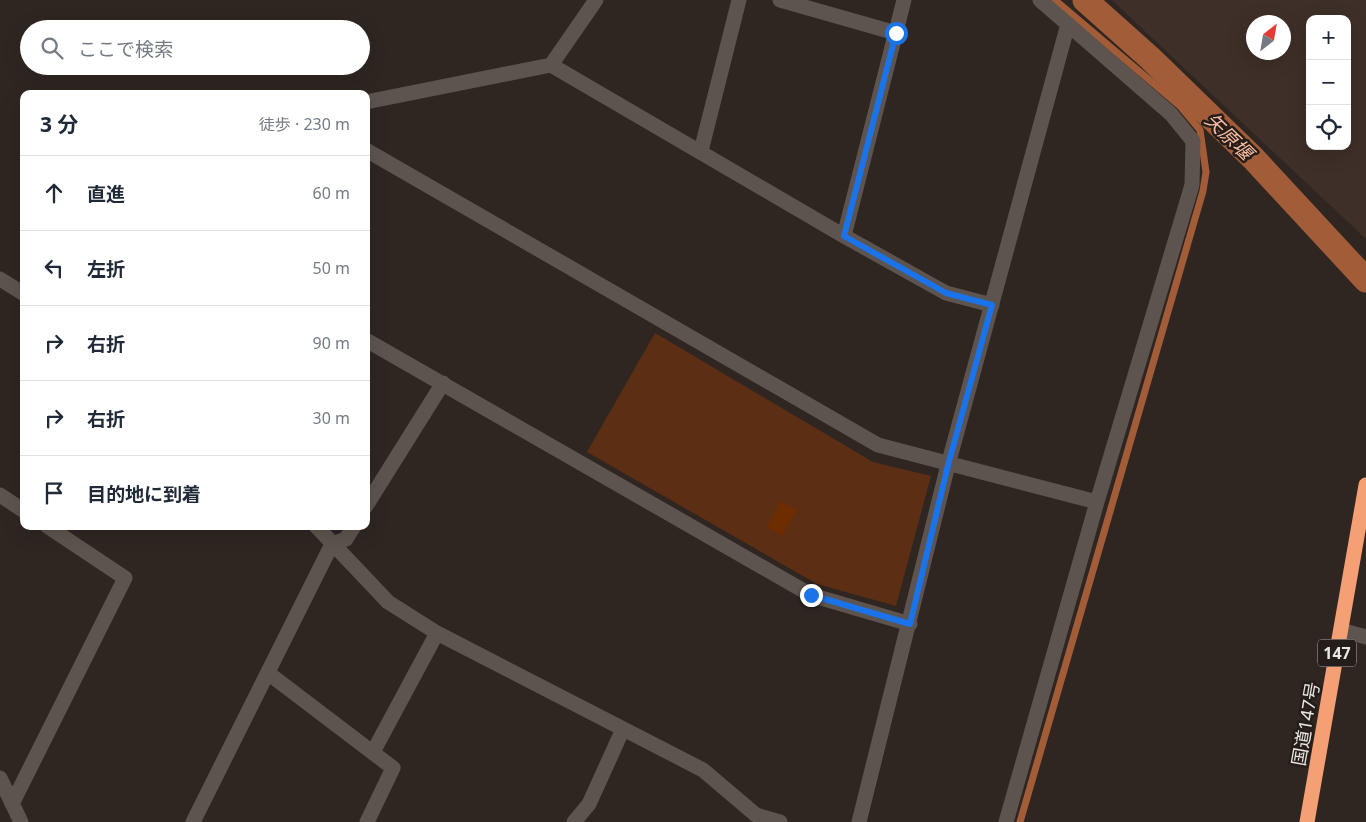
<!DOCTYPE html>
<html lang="ja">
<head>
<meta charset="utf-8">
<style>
	body { margin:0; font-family:"Noto Sans","Noto Sans JP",sans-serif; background:#f6f6f7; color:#1f2937 }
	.controls { position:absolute; right:15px; top:15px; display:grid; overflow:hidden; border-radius:10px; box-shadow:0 5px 20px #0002 }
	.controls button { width:45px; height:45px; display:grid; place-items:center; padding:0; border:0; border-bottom:1px solid #e0e1e3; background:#fff; color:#1f2937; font:25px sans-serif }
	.compass { position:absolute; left:1246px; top:15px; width:45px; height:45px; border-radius:50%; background:#fff; box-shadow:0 5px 20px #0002; rotate:31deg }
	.stop { position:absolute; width:15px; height:15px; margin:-11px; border:4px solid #1a73e8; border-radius:50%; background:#fff }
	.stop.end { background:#1a73e8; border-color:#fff; box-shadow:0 1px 5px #0008 }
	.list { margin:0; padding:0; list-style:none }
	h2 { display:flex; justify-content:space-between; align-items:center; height:65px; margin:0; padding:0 20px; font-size:21px }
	h2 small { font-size:16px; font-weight:400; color:#747a83 }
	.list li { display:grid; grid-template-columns:32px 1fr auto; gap:15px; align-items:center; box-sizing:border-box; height:75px; padding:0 20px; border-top:1px solid #e0e1e3 }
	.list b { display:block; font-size:19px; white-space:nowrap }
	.list em { font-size:16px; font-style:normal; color:#747a83 }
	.icon { flex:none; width:28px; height:28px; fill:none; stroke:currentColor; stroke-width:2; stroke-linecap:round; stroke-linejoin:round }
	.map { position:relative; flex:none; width:1366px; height:822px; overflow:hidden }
	.search { position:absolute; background:#fff; box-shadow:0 5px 20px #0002; left:20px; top:20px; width:350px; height:55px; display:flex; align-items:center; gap:12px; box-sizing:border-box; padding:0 18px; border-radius:28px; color:#747a83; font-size:19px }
	.panel { position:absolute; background:#fff; box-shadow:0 5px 20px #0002; left:20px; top:90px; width:350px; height:440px; border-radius:10px }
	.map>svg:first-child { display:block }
	.built { fill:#3e2f28; fill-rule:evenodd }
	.green { fill:#5c2e14 }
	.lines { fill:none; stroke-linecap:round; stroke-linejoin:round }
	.stream { stroke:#a25d38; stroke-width:7 }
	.canal { stroke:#a25d38; stroke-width:25 }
	.building { fill:#6e2d01 }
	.minor { stroke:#5d544f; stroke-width:15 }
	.highway { stroke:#f49f74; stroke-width:15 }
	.route { stroke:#1a73e8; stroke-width:6 }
	.labels { text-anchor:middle; stroke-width:5; stroke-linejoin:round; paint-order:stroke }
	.shield { fill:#251d19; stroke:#b0aaa6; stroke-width:1 }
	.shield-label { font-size:16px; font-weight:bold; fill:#ebe6e3 }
	.street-label { font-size:18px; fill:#ebe6e3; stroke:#251d19 }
	.water-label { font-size:19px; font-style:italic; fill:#fabea1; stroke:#251d19 }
</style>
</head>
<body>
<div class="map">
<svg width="1366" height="822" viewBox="0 0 1366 822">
	<rect width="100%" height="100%" fill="#2f2622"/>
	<path class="built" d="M1112 0H1366V239L1152 38ZM1310 19H1347V146H1310ZM1254 22H1284V52H1254Z"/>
	<path class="green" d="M655 333 873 462 931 476 896 606 817 584 587 452Z"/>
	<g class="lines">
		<path class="stream" d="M1020 822 1203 191 1206 172 1200 130 1180 106 1055 0"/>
		<path class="canal" d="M1085 0 1150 58 1253 158 1366 280"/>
	</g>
	<path class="building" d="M781 501 797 510 782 536 767 527Z"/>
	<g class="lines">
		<path class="minor" d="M780 0 896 33
			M551 65 596 0
			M366 102 551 65 844 236 946 293 992 305
			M366 150 878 445 1097 502
			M701 151 739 0
			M844 236 904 0
			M0 279 24 294
			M366 340 811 595 910 624
			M0 495 24 511
			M366 506 443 383
			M316 526 388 602 437 633 703 770 756 815 780 822
			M1341 630 1366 637
			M268 673 393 768 367 822
			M373 752 437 633
			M0 778 21 822
			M12 804 125 578 47 526
			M193 822 332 544 346 539 354 526
			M574 822 589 804 623 729
			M859 822 948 465 1068 24
			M1006 822 1097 502 1192 185 1193 141 1171 114 1040 0"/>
		<path class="highway" d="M1307 822 1366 485"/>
	</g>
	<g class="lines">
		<path class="route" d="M811 595 910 624 948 465 992 305 946 293 844 236 896 33"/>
	</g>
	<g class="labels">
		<rect class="shield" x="1318" y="639.5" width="38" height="27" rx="4"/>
		<g class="shield-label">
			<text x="1337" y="659">147</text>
		</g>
		<g class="street-label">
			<text transform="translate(1306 724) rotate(-80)" y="6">国道147号</text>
		</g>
		<g class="water-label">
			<text transform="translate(1229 136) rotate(44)" y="7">矢原堰</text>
		</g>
	</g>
</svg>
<div class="controls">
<button>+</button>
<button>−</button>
<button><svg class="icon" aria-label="locate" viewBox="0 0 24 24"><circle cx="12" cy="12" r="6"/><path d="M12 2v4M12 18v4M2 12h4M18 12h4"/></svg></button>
</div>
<svg class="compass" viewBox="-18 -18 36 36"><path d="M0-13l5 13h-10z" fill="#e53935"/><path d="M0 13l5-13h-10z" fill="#747a83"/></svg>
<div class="stop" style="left:896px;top:33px"></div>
<div class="stop end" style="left:811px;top:595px"></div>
<div class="search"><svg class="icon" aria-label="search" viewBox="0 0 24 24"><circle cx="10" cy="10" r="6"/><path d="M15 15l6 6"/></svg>ここで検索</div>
<section class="panel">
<h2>3 分<small>徒歩 · 230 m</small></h2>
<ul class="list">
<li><svg class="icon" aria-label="ahead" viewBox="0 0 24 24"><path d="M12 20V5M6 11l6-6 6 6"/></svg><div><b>直進</b></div><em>60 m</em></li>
<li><svg class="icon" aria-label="left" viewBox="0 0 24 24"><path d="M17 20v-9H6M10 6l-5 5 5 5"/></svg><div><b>左折</b></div><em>50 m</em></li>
<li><svg class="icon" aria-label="right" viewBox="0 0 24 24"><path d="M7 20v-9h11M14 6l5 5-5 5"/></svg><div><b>右折</b></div><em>90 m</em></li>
<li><svg class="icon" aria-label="right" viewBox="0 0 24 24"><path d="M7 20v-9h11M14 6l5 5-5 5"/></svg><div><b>右折</b></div><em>30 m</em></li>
<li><svg class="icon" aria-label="arrive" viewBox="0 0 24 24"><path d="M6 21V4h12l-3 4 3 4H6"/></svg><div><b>目的地に到着</b></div></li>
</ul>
</section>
</div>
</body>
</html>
